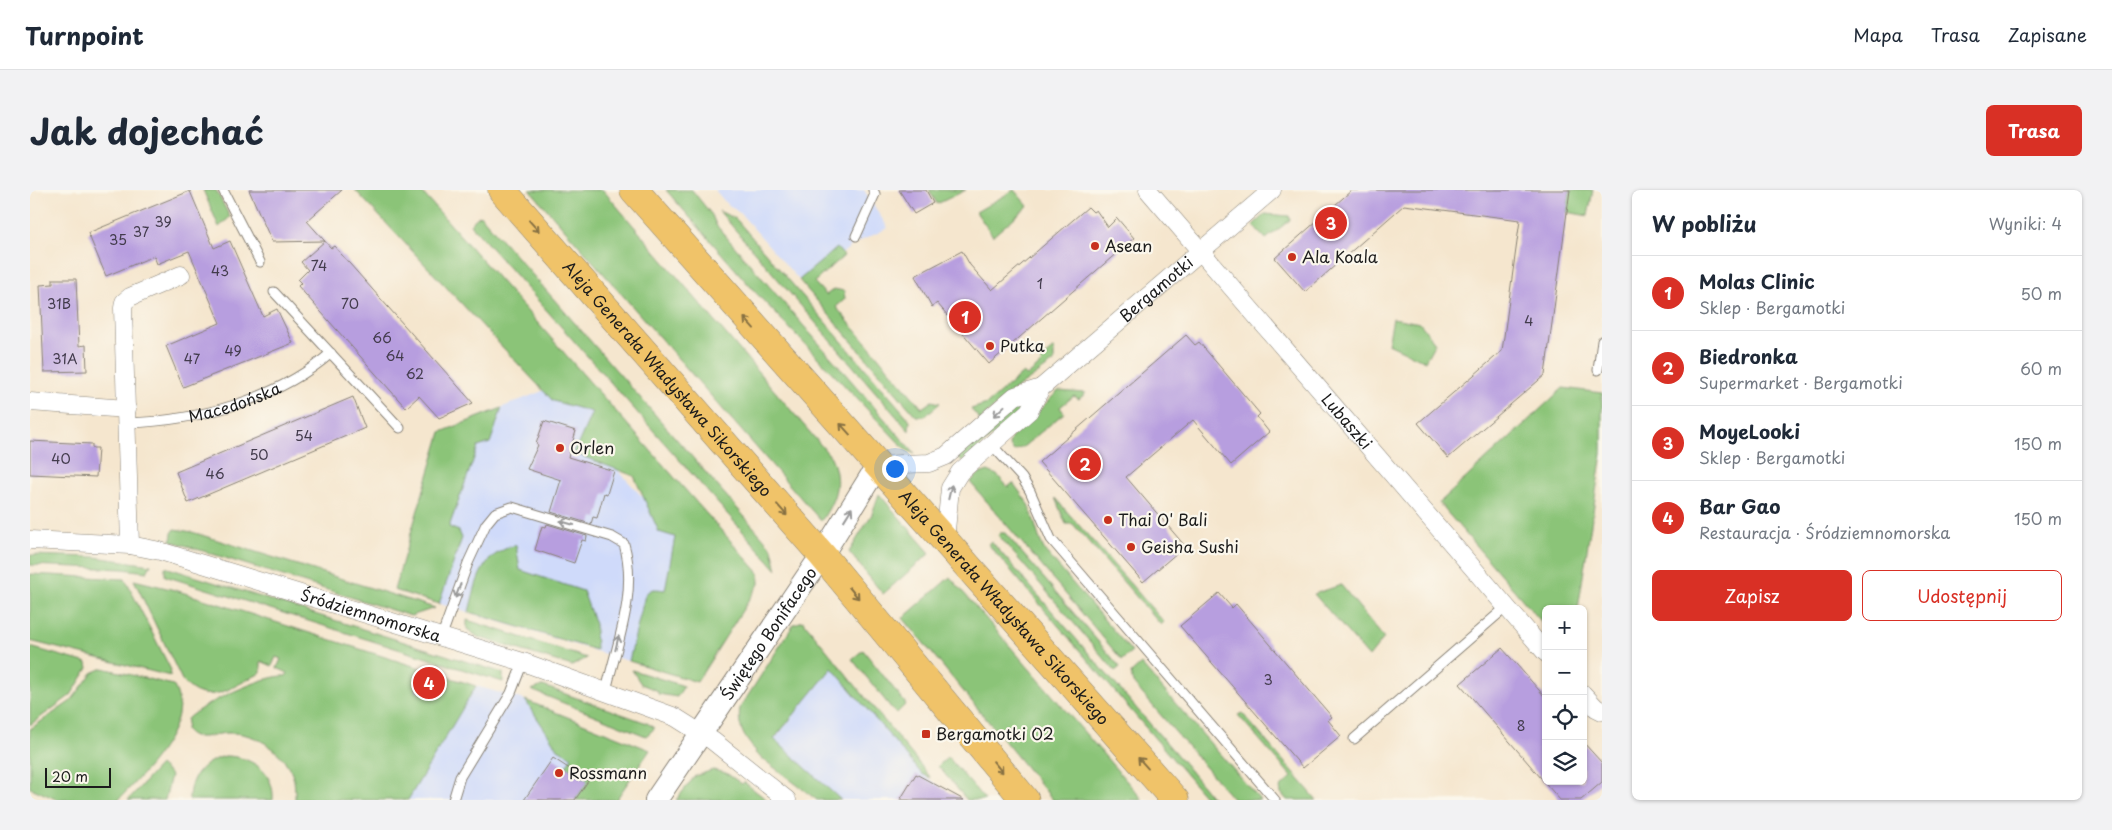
<!DOCTYPE html>
<html lang="pl">
<head>
<meta charset="utf-8">
<style>
	body { margin:0; font-family:"Playpen Sans",sans-serif; background:#f2f2f3; color:#1f2937 }
	.controls { position:absolute; right:15px; bottom:15px; display:grid; overflow:hidden; border-radius:8px; box-shadow:0 1px 4px #0004 }
	.controls button { width:45px; height:45px; display:grid; place-items:center; padding:0; border:0; border-bottom:1px solid #e0e1e3; background:#fff; color:#1f2937; font:25px sans-serif }
	.scale { position:absolute; left:15px; bottom:12px; width:66px; box-sizing:border-box; padding-left:5px; border:2px solid #1c1c1c; border-top:0; font-size:14px; line-height:18px; white-space:nowrap; color:#1c1c1c; -webkit-text-stroke:4px #fbf7ec; paint-order:stroke }
	.you { position:absolute; left:864px; top:278px; width:18px; height:18px; margin:-12px; border:4px solid #fff; border-radius:50%; background:#1a73e8; box-shadow:0 0 0 8px #1a73e833 }
	.badge { display:grid; place-items:center; width:32px; height:32px; border-radius:50%; background:#d93025; color:#fff; font-size:16px; font-weight:700 }
	.pin { position:absolute; translate:-50% -50%; border:2px solid #fff; box-shadow:0 1px 5px #0006 }
	.list { margin:0; padding:0; list-style:none }
	h2 { display:flex; justify-content:space-between; align-items:center; height:65px; margin:0; padding:0 20px; font-size:21px }
	h2 small { font-size:16px; font-weight:400; color:#747a83 }
	.list li { display:grid; grid-template-columns:32px 1fr auto; gap:15px; align-items:center; box-sizing:border-box; height:75px; padding:0 20px; border-top:1px solid #e0e1e3 }
	.list b { display:block; font-size:19px; white-space:nowrap }
	.list p { margin:0; font-size:16px; white-space:nowrap; color:#747a83 }
	.list em { font-size:16px; font-style:normal; color:#747a83 }
	.actions { display:flex; gap:10px; padding:15px 20px }
	.actions a { flex:1; padding:11px 0; border:1px solid #d93025; border-radius:8px; text-align:center; font-size:18px; color:#d93025 }
	.actions .main { background:#d93025; color:#fff }
	.icon { flex:none; width:28px; height:28px; fill:none; stroke:currentColor; stroke-width:2; stroke-linecap:round; stroke-linejoin:round }
	.map { position:relative; flex:none; width:1572px; height:610px; overflow:hidden; border-radius:8px }
	header { display:flex; align-items:center; gap:30px; box-sizing:border-box; height:70px; padding:0 25px; background:#fff; border-bottom:1px solid #e0e1e3 }
	header strong { font-size:24px }
	nav { display:flex; gap:28px; margin-inline-start:auto; font-size:18px }
	.intro { display:flex; align-items:center; justify-content:space-between; box-sizing:border-box; height:120px; padding:0 30px }
	h1 { margin:0; font-size:35px }
	.button { padding:12px 22px; border-radius:8px; background:#d93025; color:#fff; font-size:18px; font-weight:700 }
	main { display:flex; gap:30px; padding:0 30px }
	aside { flex:1; background:#fff; border-radius:8px; box-shadow:0 1px 4px #0004 }
	.map>svg:first-child { display:block }
	.built { fill:#cfdafa }
	.green { fill:#8bc478; stroke:#54704a; fill-rule:evenodd }
	.building { fill:#b79edf }
	.lines { fill:none; stroke-linecap:round; stroke-linejoin:round }
	.service-casing { stroke:#888175; stroke-width:11 }
	.minor-casing { stroke:#888175; stroke-width:19 }
	.tertiary-casing { stroke:#888175; stroke-width:24 }
	.primary-casing { stroke:#888175; stroke-width:29 }
	.service { stroke:#fff; stroke-width:9 }
	.minor { stroke:#fff; stroke-width:18 }
	.tertiary { stroke:#fff; stroke-width:22 }
	.primary { stroke:#f0c369; stroke-width:28 }
	.oneway { stroke:#867042 }
	.oneway2 { stroke:#999 }
	.poi-dot { fill:#c8321e; stroke:#fbf7ec; stroke-width:2 }
	.labels { text-anchor:middle; stroke-width:4.5; stroke-linejoin:round; paint-order:stroke }
	.number-label { font-size:14px; fill:#433c4d }
	.poi-label { font-size:16px; fill:#1c1c1c; stroke:#fbf7ec; text-anchor:start }
	.street-label { font-size:16px; fill:#1c1c1c; stroke:#fbf7ec }
</style>
</head>
<body>
<header>
<strong>Turnpoint</strong>
<nav><a>Mapa</a><a>Trasa</a><a>Zapisane</a></nav>
</header>
<div class="intro"><h1>Jak dojechać</h1><a class="button">Trasa</a></div>
<main>
<div class="map">
<svg width="1572" height="610" viewBox="0 0 1572 610">
	<rect width="100%" height="100%" fill="#fbf7ec"/>
	<filter id="ink" filterUnits="userSpaceOnUse"><feTurbulence type="fractalNoise" baseFrequency=".02" numOctaves="2"/><feDisplacementMap in="SourceGraphic" scale="10" xChannelSelector="R" yChannelSelector="G"/><feConvolveMatrix kernelMatrix="1 2 1 2 8 2 1 2 1" color-interpolation-filters="sRGB"/></filter>
	<filter id="wash" filterUnits="userSpaceOnUse"><feTurbulence type="fractalNoise" baseFrequency=".0096" numOctaves="4" result="noise"/><feDisplacementMap in="SourceGraphic" scale="20" xChannelSelector="R" yChannelSelector="G"/><feGaussianBlur stdDeviation="1.12" result="paint"/><feColorMatrix in="noise" values="0 0 0 0 0 0 0 0 0 0 0 0 0 0 0 0 0 1.4 0 .05"/><feComposite in="paint" operator="in"/></filter>
	<g filter="url(#wash)">
		<rect width="100%" height="100%" fill="#f5e6ce"/>
		<path class="built" d="M685 0H834L858 38 822 55 812 64 807 58 769 90 711 24 696 13Z
			M515 200 523 211 562 221 554 243 683 384 621 478 364 400 411 242Z
			M802 478 892 584 927 608V610H811L744 550Z
			M446 496 495 510 586 546 558 610H378Z"/>
		<path class="green" d="M173 0H186L200 27 189 37Z
			M325 0H390L729 383V394L667 492 599 471 615 405C621 397 626 399 635 400L645 347 629 342 604 286 544 263 562 222 523 211Z
			M500 0H573L801 267C812 292 806 309 791 331Z
			M636 0H662L682 25 686 35 885 264 876 260 726 103Z
			M899 0H936L907 14Z
			M984 0 998 16 963 46 946 22Z
			M1540 0H1563L1558 26 1537 22Z
			M689 21 706 29 880 230 879 241Z
			M1235 24 1259 26 1260 30 1236 49 1223 35Z
			M450 25 742 358 747 380 440 34Z
			M807 58 814 66 784 92 796 105 804 99 814 101 815 109 806 117 892 218 902 211 910 213 895 226H886L769 90Z
			M1363 128 1390 133 1405 153 1395 171 1358 154Z
			M1024 158V172L980 203 950 230 941 219 957 214 993 183 997 186 1012 173 1009 170Z
			M1533 198 1572 203V263L1548 419H1516V437L1409 313Z
			M1028 201 1056 203 1049 209 1044 206 1030 217 1034 223 993 257 984 261 979 255 981 248Z
			M990 212H994L996 217 932 272 926 266Z
			M472 218 460 253 448 257 419 337 429 341 432 348 409 414 364 400 411 242Z
			M958 281 967 285 978 297 983 293C989 301 995 308 999 316 1005 331 1007 346 1015 361L1102 462 1092 470 940 292 949 284Z
			M849 304 900 363 853 404 819 362 842 324Z
			M1025 308 1134 432 1131 435 1043 334H1036Z
			M145 339 162 342 405 418 381 426 141 351 142 343Z
			M970 343H975L1090 477 1085 481 968 345Z
			M961 351 1154 573 1184 610H1178L958 354Z
			M486 355 490 380 553 401 565 434 566 460 439 422C447 390 450 365 486 355Z
			M0 365 65 367 121 375 117 382 92 379 0 375Z
			M135 377 473 483V492L135 386Z
			M0 384 95 389 141 480 140 486 0 451Z
			M920 387 1113 610H1023L873 428Z
			M104 390 145 400 446 496 378 610H265C265 604 265 597 264 590 257 563 227 542 199 543 183 543 168 554 156 540L157 529C172 514 236 484 256 486L258 483 247 478 251 469 246 467 242 476 231 471V482L227 485C199 498 176 519 152 490ZM392 482 410 487 405 506 386 501Z
			M1311 395 1354 448 1339 467 1284 404Z
			M437 430 557 468 542 476 448 447 437 439Z
			M773 431 901 588 892 584 802 478 744 549 811 610H787L725 563 726 561C714 548 707 536 710 518L764 434Z
			M0 457 57 473 58 478 41 505 0 535Z
			M833 460 876 514 866 524 822 469Z
			M1111 474 1230 610H1204L1103 493 1101 483Z
			M73 478 143 495C167 532 111 586 88 610H28L3 599 0 598V539L41 511 62 483Z
			M602 480 654 496 647 507 628 504V501L611 494Z
			M513 496 617 533 625 538 616 546 501 500Z
			M495 510 620 560 586 610H545L557 591 536 576 542 567 528 559Z
			M1212 523 1287 610H1257L1251 603 1250 598 1262 587 1208 525Z
			M195 566C220 566 245 581 243 610H159C159 586 173 572 195 566Z
			M918 567 955 610H937L908 576Z
			M130 575 141 585 135 610H98Z
			M683 580 696 583 712 594 714 592 737 610H646L665 586Z"/>
		<g id="blocks">
			<path class="building" d="M219 0H312L277 31 301 58 304 56 443 213 409 228 389 206 376 218 268 96 271 93 268 90 278 80 271 72 295 51 242 52Z
				M869 0H896L903 13 884 24Z
				M1322 0H1540L1515 185 1418 268 1388 233 1472 161 1490 30 1374 15 1275 102 1245 68Z
				M160 1 184 58 200 51 233 126 247 119 263 153 153 197 136 156 190 133 159 61 127 74 124 66 76 86 58 43Z
				M1058 17 1063 22 1066 20 1078 37 1087 28 1104 48 959 174 907 113 902 117 885 86 932 61 940 75 962 100Z
				M23 89H46L49 156 56 155 57 181 14 182 10 95 23 94Z
				M1156 145 1165 155 1169 152 1230 224 1227 227 1239 242 1201 275 1163 230 1096 287 1155 356 1113 392 1009 272Z
				M323 207 335 238 158 313 146 282Z
				M514 231 546 241 538 267 584 281 577 304 574 303 567 328 563 327 561 334 521 322 531 290 497 279 508 255 506 254Z
				M0 251 62 254V258H68L66 287 0 284Z
				M517 334 557 346 556 351 552 350 544 373 505 360 512 336 516 337Z
				M1189 403 1202 418 1206 414 1302 527 1298 530 1311 546 1273 578 1150 436Z
				M1472 458 1516 508V591H1553V552L1572 573V592L1551 610H1530L1430 494Z
				M392 482 411 487 405 506 386 501Z
				M523 568 558 591 545 610H494Z
				M886 584 934 610H870Z"/>
		</g>
	</g>
	<g filter="url(#ink)">
		<use href="#blocks" fill-opacity="0" stroke="#888175" stroke-width="1"/>
		<g class="lines">
			<g class="service-casing">
				<g id="service">
					<path d="M193 0 230 72"/>
					<path d="M826 46 845 4 843 0"/>
					<path d="M244 102 370 238"/>
					<path d="M1568 180 1572 151"/>
					<path id="s1" d="M97 233C167 231 247 210 301 163"/>
					<path d="M962 255 992 288 1000 301 1021 349 1245 610"/>
					<path d="M411 448 438 373 456 334 465 323 482 317 582 347 594 354C608 402 587 453 576 501"/>
					<path d="M1324 549 1475 418"/>
					<path d="M423 610 430 587 481 503 493 472"/>
				</g>
			</g>
			<g class="minor-casing">
				<g id="minor">
					<path id="s2" d="M1118 0 1516 463"/>
					<path d="M0 212 97 219"/>
					<path d="M848 275 899 273 916 266 985 206 1011 198"/>
					<path id="s3" d="M0 350 100 355 130 361 493 472 645 527 683 551 757 610"/>
					<path id="s4" d="M915 351 920 298 930 282 999 221 1011 198 1242 0"/>
					<path d="M100 355 93 118 94 112 100 107 151 85"/>
					<path d="M1553 504 1566 518 1572 521"/>
				</g>
			</g>
			<g class="tertiary-casing">
				<g id="tertiary">
					<path id="s5" d="M626 610 792 365 848 275"/>
				</g>
			</g>
			<g class="primary-casing">
				<g id="primary">
					<path id="s6" d="M472 0 792 365 995 610"/>
					<path id="s7" d="M604 0 1145 610"/>
				</g>
			</g>
			<use href="#service" class="service"/>
			<use href="#minor" class="minor"/>
			<use href="#tertiary" class="tertiary"/>
			<use href="#primary" class="primary"/>
		</g>
		<defs><path id="oneway-shaft" d="M-6 0H5M1.5-3L5.5 0L1.5 3" fill="none" stroke-width="1.6" stroke-linecap="round" stroke-linejoin="round" transform="scale(1.25)"/></defs>
		<g class="oneway">
			<use href="#oneway-shaft" transform="translate(504 36) rotate(48)"/>
			<use href="#oneway-shaft" transform="translate(719 133) rotate(-132)"/>
			<use href="#oneway-shaft" transform="translate(815 239) rotate(-132)"/>
			<use href="#oneway-shaft" transform="translate(752 320) rotate(49)"/>
			<use href="#oneway-shaft" transform="translate(824 403) rotate(50)"/>
			<use href="#oneway-shaft" transform="translate(1113 573) rotate(-132)"/>
			<use href="#oneway-shaft" transform="translate(968 577) rotate(50)"/>
		</g>
		<g class="oneway2">
			<use href="#oneway-shaft" transform="translate(969 221) rotate(137)"/>
			<use href="#oneway-shaft" transform="translate(920 302) rotate(-77)"/>
			<use href="#oneway-shaft" transform="translate(818 324) rotate(-58)"/>
			<use href="#oneway-shaft" transform="translate(537 333) rotate(-164)"/>
			<use href="#oneway-shaft" transform="translate(428 401) rotate(110)"/>
			<use href="#oneway-shaft" transform="translate(587 453) rotate(-77)"/>
		</g>
	</g>
	<g class="poi-dot">
		<circle cx="1065" cy="56" r="5"/>
		<circle cx="1262" cy="67" r="5"/>
		<circle cx="960" cy="156" r="5"/>
		<circle cx="530" cy="258" r="5"/>
		<circle cx="1078" cy="330" r="5"/>
		<circle cx="1101" cy="357" r="5"/>
		<rect x="891" y="539" width="10" height="10" rx="2.5"/>
		<circle cx="529" cy="583" r="5"/>
	</g>
	<g class="labels">
		<g class="number-label">
			<text x="133" y="37">39</text>
			<text x="111" y="47">37</text>
			<text x="88" y="55">35</text>
			<text x="289" y="81">74</text>
			<text x="190" y="86">43</text>
			<text x="1010" y="99">1</text>
			<text x="29" y="119">31B</text>
			<text x="320" y="119">70</text>
			<text x="1499" y="136">4</text>
			<text x="352" y="153">66</text>
			<text x="203" y="166">49</text>
			<text x="365" y="171">64</text>
			<text x="35" y="174">31A</text>
			<text x="162" y="174">47</text>
			<text x="385" y="189">62</text>
			<text x="274" y="251">54</text>
			<text x="229" y="270">50</text>
			<text x="31" y="274">40</text>
			<text x="185" y="289">46</text>
			<text x="1238" y="495">3</text>
			<text x="1491" y="541">8</text>
		</g>
		<g class="poi-label">
			<text x="1075" y="62">Asean</text>
			<text x="1272" y="73">Ala Koala</text>
			<text x="970" y="162">Putka</text>
			<text x="540" y="264">Orlen</text>
			<text x="1088" y="336">Thai O' Bali</text>
			<text x="1111" y="363">Geisha Sushi</text>
			<text x="906" y="550">Bergamotki 02</text>
			<text x="539" y="589">Rossmann</text>
		</g>
		<g class="street-label">
			<text dy="6" stroke="none"><textPath href="#s4" startOffset="342">Bergamotki</textPath></text>
			<text dy="6" stroke="none"><textPath href="#s6" startOffset="251">Aleja Generała Władysława Sikorskiego</textPath></text>
			<text dy="6" stroke="none"><textPath href="#s1" startOffset="110">Macedońska</textPath></text>
			<text dy="6" stroke="none"><textPath href="#s2" startOffset="305">Lubaszki</textPath></text>
			<text dy="6" stroke="none"><textPath href="#s7" startOffset="558">Aleja Generała Władysława Sikorskiego</textPath></text>
			<text dy="6" stroke="none"><textPath href="#s3" startOffset="351">Śródziemnomorska</textPath></text>
			<text dy="6" stroke="none"><textPath href="#s5" startOffset="201">Świętego Bonifacego</textPath></text>
		</g>
	</g>
</svg>
<div class="controls">
<button>+</button>
<button>−</button>
<button><svg class="icon" aria-label="locate" viewBox="0 0 24 24"><circle cx="12" cy="12" r="6"/><path d="M12 2v4M12 18v4M2 12h4M18 12h4"/></svg></button>
<button><svg class="icon" aria-label="layers" viewBox="0 0 24 24"><path d="M12 4l9 5-9 5-9-5zM3 14l9 5 9-5"/></svg></button>
</div>
<div class="scale">20 m</div>
<div class="you"></div>
<div class="pin badge" style="left:935px;top:127px">1</div>
<div class="pin badge" style="left:1055px;top:274px">2</div>
<div class="pin badge" style="left:1301px;top:33px">3</div>
<div class="pin badge" style="left:399px;top:493px">4</div>
</div>
<aside>
<h2>W pobliżu<small>Wyniki: 4</small></h2>
<ul class="list">
<li><span class="badge">1</span><div><b>Molas Clinic</b><p>Sklep · Bergamotki</p></div><em>50 m</em></li>
<li><span class="badge">2</span><div><b>Biedronka</b><p>Supermarket · Bergamotki</p></div><em>60 m</em></li>
<li><span class="badge">3</span><div><b>MoyeLooki</b><p>Sklep · Bergamotki</p></div><em>150 m</em></li>
<li><span class="badge">4</span><div><b>Bar Gao</b><p>Restauracja · Śródziemnomorska</p></div><em>150 m</em></li>
</ul>
<div class="actions"><a class="main">Zapisz</a><a>Udostępnij</a></div>
</aside>
</main>
</body>
</html>
